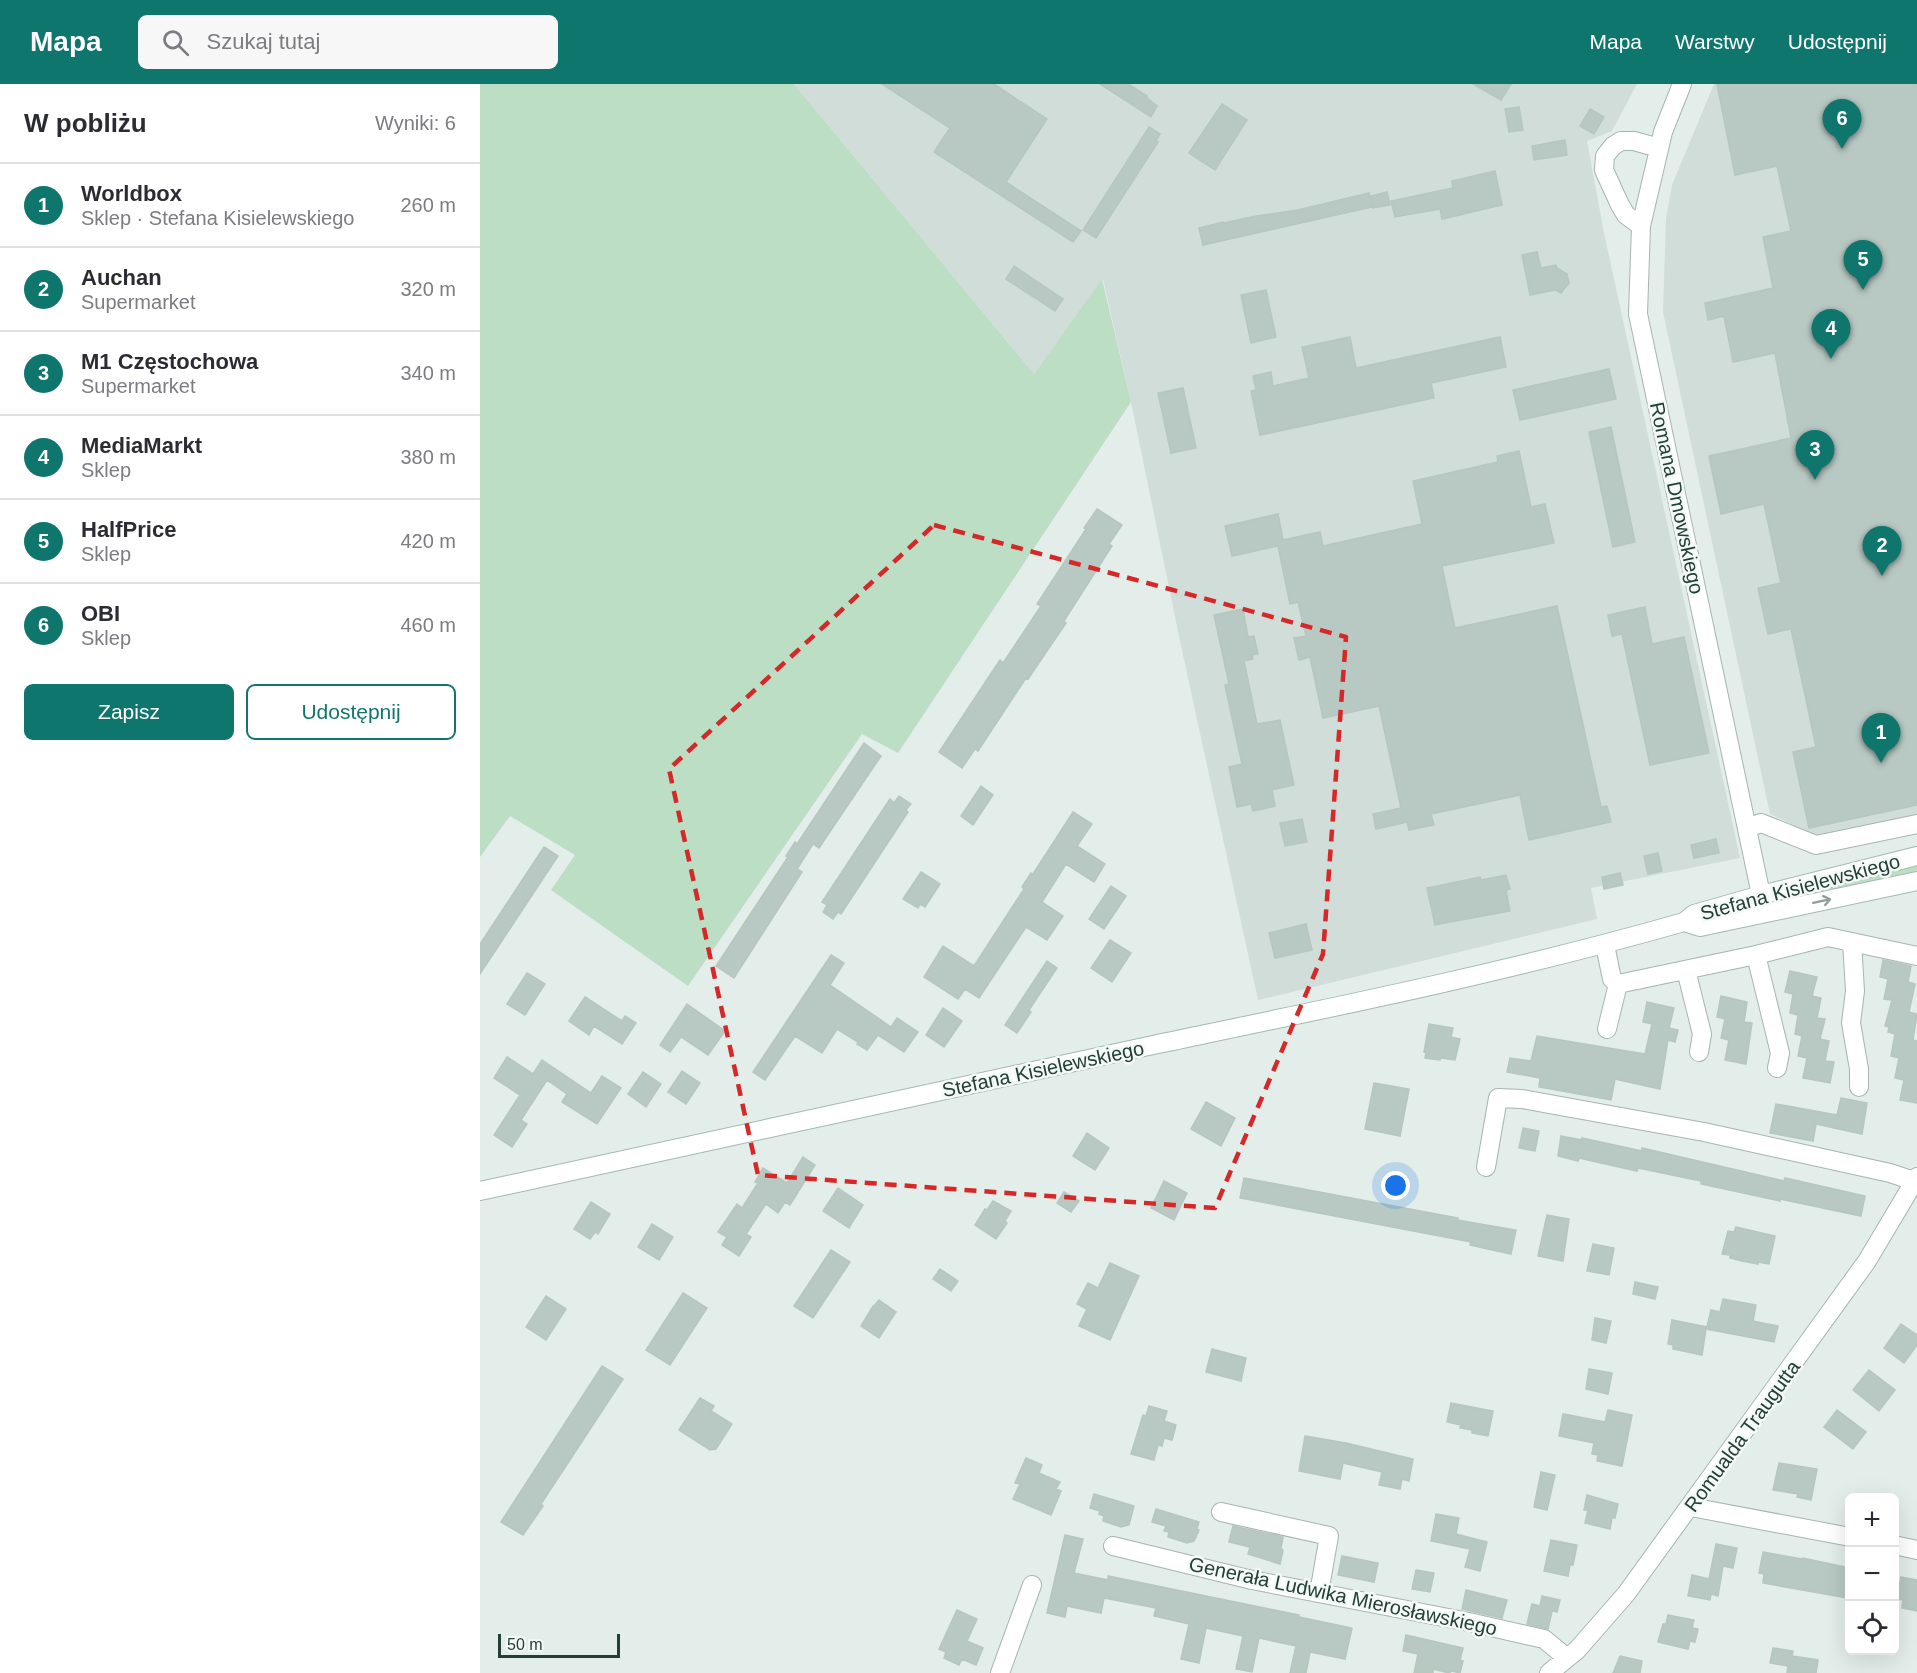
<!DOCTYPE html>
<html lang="pl">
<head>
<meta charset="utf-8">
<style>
	body { margin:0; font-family:Helvetica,sans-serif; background:#f7f7f7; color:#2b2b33 }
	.controls { position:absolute; right:18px; bottom:18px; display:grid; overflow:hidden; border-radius:9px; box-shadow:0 6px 24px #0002 }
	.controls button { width:54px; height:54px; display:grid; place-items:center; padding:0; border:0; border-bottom:2px solid #e1e1e2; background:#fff; color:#2b2b33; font:30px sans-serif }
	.scale { position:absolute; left:18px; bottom:15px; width:122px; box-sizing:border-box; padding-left:6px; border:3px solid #233f37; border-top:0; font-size:16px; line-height:21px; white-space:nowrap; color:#233f37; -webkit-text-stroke:4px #f4f9f7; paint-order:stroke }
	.you { position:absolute; left:916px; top:1102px; width:21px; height:21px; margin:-15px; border:4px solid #fff; border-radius:50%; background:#1a73e8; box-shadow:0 0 0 9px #1a73e833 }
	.badge { display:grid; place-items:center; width:39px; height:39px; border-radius:50%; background:#0f766e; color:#fff; font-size:20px; font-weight:700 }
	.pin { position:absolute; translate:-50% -50px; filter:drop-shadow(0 2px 3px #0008) }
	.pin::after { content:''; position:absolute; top:32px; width:21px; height:18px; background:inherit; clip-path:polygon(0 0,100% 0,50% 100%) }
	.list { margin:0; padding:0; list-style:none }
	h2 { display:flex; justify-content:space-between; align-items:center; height:78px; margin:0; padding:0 24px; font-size:26px }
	h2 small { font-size:20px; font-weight:400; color:#7c7c81 }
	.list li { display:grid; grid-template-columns:39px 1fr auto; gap:18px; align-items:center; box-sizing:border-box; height:84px; padding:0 24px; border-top:2px solid #e1e1e2 }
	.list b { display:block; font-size:22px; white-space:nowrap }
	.list p { margin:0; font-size:20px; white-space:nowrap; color:#7c7c81 }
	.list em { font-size:20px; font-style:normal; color:#7c7c81 }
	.actions { display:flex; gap:12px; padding:18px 24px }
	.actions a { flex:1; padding:14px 0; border:2px solid #0f766e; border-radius:9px; text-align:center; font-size:21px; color:#0f766e }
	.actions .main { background:#0f766e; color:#fff }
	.icon { flex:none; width:33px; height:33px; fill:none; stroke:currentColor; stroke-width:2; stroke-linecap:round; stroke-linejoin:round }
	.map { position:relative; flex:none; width:1437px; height:1589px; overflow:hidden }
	header { display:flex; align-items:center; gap:36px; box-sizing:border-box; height:84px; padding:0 30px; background:#0f766e; color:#fff }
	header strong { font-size:28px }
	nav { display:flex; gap:33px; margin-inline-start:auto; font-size:21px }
	.search { width:420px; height:54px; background:#f7f7f7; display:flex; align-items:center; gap:15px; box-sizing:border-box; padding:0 21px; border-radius:9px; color:#7c7c81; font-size:22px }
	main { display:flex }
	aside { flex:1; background:#fff }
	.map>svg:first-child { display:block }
	.built { fill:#d1ddd8 }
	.green { fill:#bcdec5 }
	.building { fill:#b8c8c2; stroke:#b5c7bf; stroke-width:1.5 }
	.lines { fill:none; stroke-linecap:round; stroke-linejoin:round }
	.minor-casing { stroke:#a6b5b0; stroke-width:20 }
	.secondary-casing { stroke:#a1b9b0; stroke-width:20 }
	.minor { stroke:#fff; stroke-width:18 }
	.secondary { stroke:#fff; stroke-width:18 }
	.oneway { stroke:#919f9b }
	.marked { fill:none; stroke:#d62828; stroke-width:4.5; stroke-dasharray:12 8; stroke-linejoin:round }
	.labels { text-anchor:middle; stroke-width:5; stroke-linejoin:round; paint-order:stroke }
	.street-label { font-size:20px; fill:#233f37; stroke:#f4f9f7 }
</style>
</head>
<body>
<header>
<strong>Mapa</strong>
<div class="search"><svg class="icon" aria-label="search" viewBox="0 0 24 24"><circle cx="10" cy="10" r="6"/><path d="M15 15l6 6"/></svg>Szukaj tutaj</div>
<nav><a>Mapa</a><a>Warstwy</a><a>Udostępnij</a></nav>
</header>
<main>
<aside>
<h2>W pobliżu<small>Wyniki: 6</small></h2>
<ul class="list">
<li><span class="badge">1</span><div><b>Worldbox</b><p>Sklep · Stefana Kisielewskiego</p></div><em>260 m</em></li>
<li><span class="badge">2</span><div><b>Auchan</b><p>Supermarket</p></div><em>320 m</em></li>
<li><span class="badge">3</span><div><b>M1 Częstochowa</b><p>Supermarket</p></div><em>340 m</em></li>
<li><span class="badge">4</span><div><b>MediaMarkt</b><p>Sklep</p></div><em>380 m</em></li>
<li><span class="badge">5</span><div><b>HalfPrice</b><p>Sklep</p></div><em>420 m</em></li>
<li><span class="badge">6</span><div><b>OBI</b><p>Sklep</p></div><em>460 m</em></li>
</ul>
<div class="actions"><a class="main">Zapisz</a><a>Udostępnij</a></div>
</aside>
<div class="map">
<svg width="1437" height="1589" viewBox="0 0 1437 1589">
	<rect width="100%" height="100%" fill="#e3ede9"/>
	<path class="built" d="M314 0H1157L1132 47 1107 57 1124 149 1260 774 1111 804 1117 835 778 916 700 557 651 318 623 195 554 290Z
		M1234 0H1437V734L1344 756 1290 730 1183 228 1186 135 1192 101Z"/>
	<path class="green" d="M0 0H314L554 290 622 195 651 318 418 669 382 650 208 902 71 806 95 771 30 732 0 773Z
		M1437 778V787L1330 812 1328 805Z"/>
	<path class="building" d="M402 0H514L567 35 526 98 601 147 593 158 454 68 470 44Z
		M620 0H648L667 12 666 13 677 22 671 33Z
		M993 0H1031L1021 16Z
		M1237 0H1437V721L1329 744 1313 668 1336 663 1311 545 1288 550 1278 504 1301 499 1284 420 1241 430 1229 372 1311 354 1295 269 1253 278 1244 232 1228 236 1225 219 1293 204 1283 153 1311 147 1297 82 1255 91Z
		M742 20 767 36 735 86 709 69Z
		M1039 23 1043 46 1029 48 1025 25Z
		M1110 25 1124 33 1114 50 1100 42Z
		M669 43 680 50 676 57 678 58 616 154 603 146Z
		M1085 56 1087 71 1054 76 1052 62Z
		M1015 87 1022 121 962 135 960 125 915 133 911 117 973 104 972 97Z
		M907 108 910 121 893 124 891 112Z
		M889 109 892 123 723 161 719 144 743 138 744 139 771 133 818 126Z
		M1057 168 1061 184 1076 181 1077 184 1087 190 1089 199 1081 209 1075 206 1050 211 1042 171Z
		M534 182 583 215 575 227 526 195Z
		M786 206 796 253 771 259 761 211Z
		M870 253 876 284 1020 253 1026 283 951 299 954 314 780 351 771 307 776 306 773 292 791 288 793 302 829 294 822 263Z
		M1129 285 1136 315 1040 336 1033 306Z
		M703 304 716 364 691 369 678 309Z
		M1131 343 1155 458 1133 463 1109 348Z
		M1039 367 1051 423 1065 420 1074 459 962 482 975 544 1077 522 1121 723 1127 722 1131 738 1049 756 1040 711 951 730 954 741 929 746 927 738 896 745 893 730 921 724 899 622 843 634 830 573 819 576 814 554 826 552 818 518 810 520 798 462 752 472 745 442 798 430 803 456 840 448 843 462 942 440 933 397 1018 378 1017 372Z
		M617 425 642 441 629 460 632 462 584 537 586 539 548 595 546 594 498 667 495 665 482 684 459 668 520 576 523 579 561 522 557 520 606 445 604 444Z
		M1165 523 1172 560 1204 553 1229 669 1170 681 1142 550 1132 552 1128 531Z
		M763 525 768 553 774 552 778 570 772 571 773 575 764 577 777 640 800 636 814 701 792 706 795 722 773 727 771 720 757 723 749 683 762 680 745 601 749 600 734 531Z
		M384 659 401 672 339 764 333 760 317 785 322 788 254 894 236 882 308 773 306 772 315 758 317 760Z
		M501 702 513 711 493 741 481 732Z
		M419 712 431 720 426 726 428 728 361 830 358 828 353 835 343 828 347 821 342 818 410 715 414 719Z
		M593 728 612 740 597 762 625 780 614 798 586 780 562 818 583 832 567 856 546 843 499 914 485 905 478 915 444 893 463 862 494 882 544 805 542 803 551 789 553 790Z
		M822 735 827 758 805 762 800 739Z
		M1236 755 1239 769 1214 774 1211 761Z
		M64 763 78 772 0 890V860Z
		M1178 769 1182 787 1168 790 1164 772Z
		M441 788 460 800 445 823 440 820 438 824 423 815Z
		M1140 789 1143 801 1124 805 1122 793Z
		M1026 791 1030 805 1026 806 1030 827 955 841 947 804 1000 793 1001 796Z
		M631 802 646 812 624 845 609 835Z
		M826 840 832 866 795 874 789 849Z
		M630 856 651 869 632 898 611 884Z
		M351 871 364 879 350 901 411 943 417 934 438 948 424 968 398 951 387 966 377 960 378 958 357 945 342 969 315 952 285 996 273 988Z
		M1403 876 1431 882 1428 898 1435 900 1429 928 1437 930 1433 956 1437 957V1019L1420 1016 1424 996 1415 994 1419 974 1411 972 1415 950 1408 948 1409 943 1405 942 1412 916 1404 915 1408 895 1400 893Z
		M567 877 577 884 549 926 551 928 537 949 525 941Z
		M1310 887 1337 893 1332 912 1341 914 1337 934 1345 935 1340 955 1349 957 1345 977 1354 978 1350 999 1323 994 1327 974 1318 972 1322 952 1315 950 1318 931 1310 929 1313 910 1305 908Z
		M47 889 65 900 45 931 27 920Z
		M1241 912 1267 918 1264 938 1272 939 1266 980 1245 976 1249 956 1241 954 1245 935 1237 933Z
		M105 913 142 937 145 932 156 939 142 960 114 942 109 951 89 937Z
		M1167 918 1194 924 1189 944 1198 946 1195 958 1188 956 1180 1005 1135 995 1131 1016 1059 1003 1060 994 1027 988 1030 974 1051 977 1057 952 1165 970 1172 940 1163 938Z
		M207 920 245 947 228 971 201 953 190 968 180 961Z
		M463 924 482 937 464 963 446 951Z
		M949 940 973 944 971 953 980 955 975 976 961 974 960 976 945 974 946 969 944 968Z
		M27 973 53 990 62 976 111 1009 122 992 141 1004 117 1040 82 1018 87 1010 67 996 41 1036 47 1040 32 1063 14 1051 40 1011 14 994Z
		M202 987 220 999 206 1020 188 1008Z
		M163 988 181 1000 166 1023 148 1010Z
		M894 999 929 1005 920 1052 885 1045Z
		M1361 1014 1387 1019 1382 1050 1336 1040 1333 1057 1290 1049 1296 1020 1357 1031Z
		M726 1018 755 1034 741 1062 711 1045Z
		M1043 1044 1059 1047 1055 1067 1039 1064Z
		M607 1049 629 1064 615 1086 593 1072Z
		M1081 1052 1102 1056V1054L1162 1067V1064L1304 1097 1305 1094 1385 1112 1381 1132 1300 1115V1117L1221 1100V1097L1158 1084 1157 1087 1099 1074 1098 1077 1078 1072Z
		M323 1073 335 1081 310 1121 305 1118 298 1129 286 1120 266 1150 271 1153 259 1172 242 1161 247 1153 238 1148 257 1120 262 1124 278 1099 275 1098 283 1084 307 1099Z
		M764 1094 978 1134 977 1136 1036 1146 1031 1170 999 1163 990 1161 991 1158 760 1114Z
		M684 1097 707 1109 694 1136 671 1124Z
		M358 1104 383 1121 369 1144 343 1127Z
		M584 1108 599 1117 591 1128 577 1119Z
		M513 1117 531 1127 525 1137 527 1139 516 1155 495 1141 505 1125 507 1126Z
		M111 1118 130 1130 118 1150 115 1148 110 1155 94 1145Z
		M1067 1131 1089 1135 1083 1177 1058 1172Z
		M172 1140 193 1153 179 1176 158 1163Z
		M1256 1143 1295 1152 1289 1180 1278 1178V1180L1262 1177 1250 1174V1171L1242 1170 1248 1147 1254 1148Z
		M1113 1160 1134 1164 1129 1191 1107 1187Z
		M351 1166 370 1178 333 1234 314 1222Z
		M630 1179 659 1192 630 1256 599 1242 607 1225 597 1220 608 1199 618 1204Z
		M460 1185 478 1197 471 1207 453 1195Z
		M1155 1198 1178 1203 1175 1215 1153 1210Z
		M203 1209 227 1224 190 1281 166 1266Z
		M66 1212 86 1225 66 1256 46 1243Z
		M1243 1215 1276 1221 1273 1237 1298 1242 1294 1258 1226 1245 1222 1271 1193 1265V1261L1188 1260 1192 1236 1227 1243 1231 1226 1240 1228Z
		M399 1216 416 1228 399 1254 381 1242 393 1222H394Z
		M1115 1234 1131 1237 1126 1259 1112 1256Z
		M1421 1240 1437 1251V1261L1424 1279 1404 1264Z
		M732 1265 766 1274 761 1297 726 1288Z
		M122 1282 143 1295 61 1420 63 1422 43 1451 21 1438Z
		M1109 1285 1132 1289 1128 1310 1106 1305Z
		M1389 1286 1415 1306 1399 1327 1373 1306Z
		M220 1314 234 1322 231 1327 252 1340 236 1365 230 1366 199 1346Z
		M971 1319 1013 1327 1008 1352 992 1349V1346L980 1344 981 1341 967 1338Z
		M669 1322 687 1327 684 1337 696 1341 692 1356 684 1354 682 1362 678 1361 674 1376 651 1370 663 1331 666 1332Z
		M1128 1326 1152 1331 1142 1382 1117 1377 1118 1371 1112 1370 1114 1359 1079 1352 1083 1330 1125 1338Z
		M1357 1326 1386 1348 1373 1365 1344 1343Z
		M825 1352 866 1359 933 1375 929 1397 922 1395 920 1405 899 1401 902 1388 863 1379 860 1395 819 1387Z
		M546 1374 562 1381 559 1389 580 1398 576 1405 581 1407 571 1431 533 1415 540 1400 535 1399Z
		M1299 1379 1337 1385 1331 1416 1317 1413 1318 1410 1293 1406Z
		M1061 1388 1075 1391 1067 1426 1054 1423Z
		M614 1410 654 1422 649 1441 641 1443 623 1437 624 1432 619 1430 620 1427 610 1424Z
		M1107 1411 1138 1420 1135 1434H1132L1130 1445 1105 1439 1108 1426H1104Z
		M676 1425 719 1438 717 1445 719 1446 714 1457 707 1459 688 1453 689 1448 684 1447 686 1442 672 1438Z
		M956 1430 979 1434 976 1450 1007 1458 1000 1487 985 1483 990 1465 951 1457Z
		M753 1442 803 1453 801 1464 803 1467 800 1480 768 1470 770 1463 749 1458Z
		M585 1451 603 1455 594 1489 628 1496V1492L819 1531V1533L872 1544 865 1575 830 1568 826 1589H810L816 1562 779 1554 772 1588 756 1585 763 1552 726 1544 719 1579 701 1575 709 1540 674 1532 676 1524 624 1514 621 1529 587 1522 585 1533 567 1529Z
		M1071 1456 1097 1461 1093 1481H1090L1088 1492 1064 1487Z
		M1236 1460 1257 1464 1253 1484 1243 1482 1238 1512 1231 1510 1230 1516 1208 1512 1212 1491 1229 1495Z
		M1283 1468 1322 1475 1323 1474 1370 1484V1499L1367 1514 1283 1499 1284 1490 1279 1489Z
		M862 1472 898 1479 894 1498 858 1491Z
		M936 1486 954 1489 950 1508 932 1505Z
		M1421 1493 1437 1496V1527L1422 1524 1423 1516 1417 1515Z
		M986 1506 1027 1516 1022 1534 982 1525Z
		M1062 1512 1080 1516 1077 1528 1072 1527 1068 1545 1047 1540 1052 1520 1060 1522Z
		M477 1526 497 1535 487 1557 503 1564 496 1581 482 1575 479 1581 464 1574 466 1568 459 1565Z
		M1188 1531 1214 1536 1212 1544 1218 1545 1215 1558 1210 1557 1208 1565 1178 1558 1183 1540H1186Z
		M926 1551 983 1564 980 1576 983 1577 980 1589 972 1587 969 1589 953 1585V1589H934L938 1570 923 1567Z
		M1293 1564 1313 1567 1312 1572 1338 1576 1336 1589H1307L1308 1582 1290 1579Z
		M1140 1572 1162 1577 1160 1589H1133Z"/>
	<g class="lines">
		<g class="minor-casing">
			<path id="minor" d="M1202 0 1183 48 1161 142 1158 230 1284 825
				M1161 142 1146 131 1140 121 1124 86 1125 72 1133 62 1141 57H1154L1179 64
				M1267 744 1281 739 1336 761 1437 740
				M1372 858 1375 907 1371 939 1379 985V1003
				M1125 861 1132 895 1138 900 1276 871 1348 853 1437 872
				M1276 871 1300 969 1297 984
				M1206 886 1222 950 1219 968
				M1127 945 1138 900
				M1006 1083 1018 1014 1042 1015 1224 1048 1410 1089 1434 1097
				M1211 1423 1370 1453
				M741 1428 849 1452 839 1509
				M1414 1461 1437 1466
				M633 1462 772 1496 989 1538 1064 1555 1087 1574
				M520 1589 552 1501
				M1069 1589 1097 1566 1146 1510 1387 1177 1437 1093"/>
		</g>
		<g class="secondary-casing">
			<path id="secondary" d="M1204 838 1220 843 1437 797
				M0 1107C224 1059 448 1008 673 961 850 924 1029 888 1204 838L1214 830 1281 811 1437 772"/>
		</g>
		<use href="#minor" class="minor"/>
		<use href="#secondary" class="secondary"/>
	</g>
	<defs><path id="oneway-shaft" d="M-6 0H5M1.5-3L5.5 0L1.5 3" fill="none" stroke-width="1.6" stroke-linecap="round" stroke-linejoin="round" transform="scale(1.5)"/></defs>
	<use class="oneway" href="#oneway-shaft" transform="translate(1342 817) rotate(-12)"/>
	<path class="marked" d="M454 441 866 553 843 870 735 1124 278 1091 189 685Z"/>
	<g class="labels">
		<g class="street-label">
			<text transform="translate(1197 414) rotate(78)" y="7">Romana Dmowskiego</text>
			<text transform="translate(1320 803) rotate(-15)" y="7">Stefana Kisielewskiego</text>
			<text transform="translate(563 985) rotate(-12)" y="7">Stefana Kisielewskiego</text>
			<text transform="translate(1262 1352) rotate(-54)" y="7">Romualda Traugutta</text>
			<text transform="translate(863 1512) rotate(12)" y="7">Generała Ludwika Mierosławskiego</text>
		</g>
	</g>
</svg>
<div class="controls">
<button>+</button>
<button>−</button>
<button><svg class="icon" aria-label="locate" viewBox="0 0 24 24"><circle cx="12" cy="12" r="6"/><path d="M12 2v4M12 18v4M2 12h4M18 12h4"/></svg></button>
</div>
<div class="scale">50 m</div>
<div class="you"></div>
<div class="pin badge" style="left:1401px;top:679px">1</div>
<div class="pin badge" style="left:1402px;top:492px">2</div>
<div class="pin badge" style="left:1335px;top:396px">3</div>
<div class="pin badge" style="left:1351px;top:275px">4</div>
<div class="pin badge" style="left:1383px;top:206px">5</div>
<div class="pin badge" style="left:1362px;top:65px">6</div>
</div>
</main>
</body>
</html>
